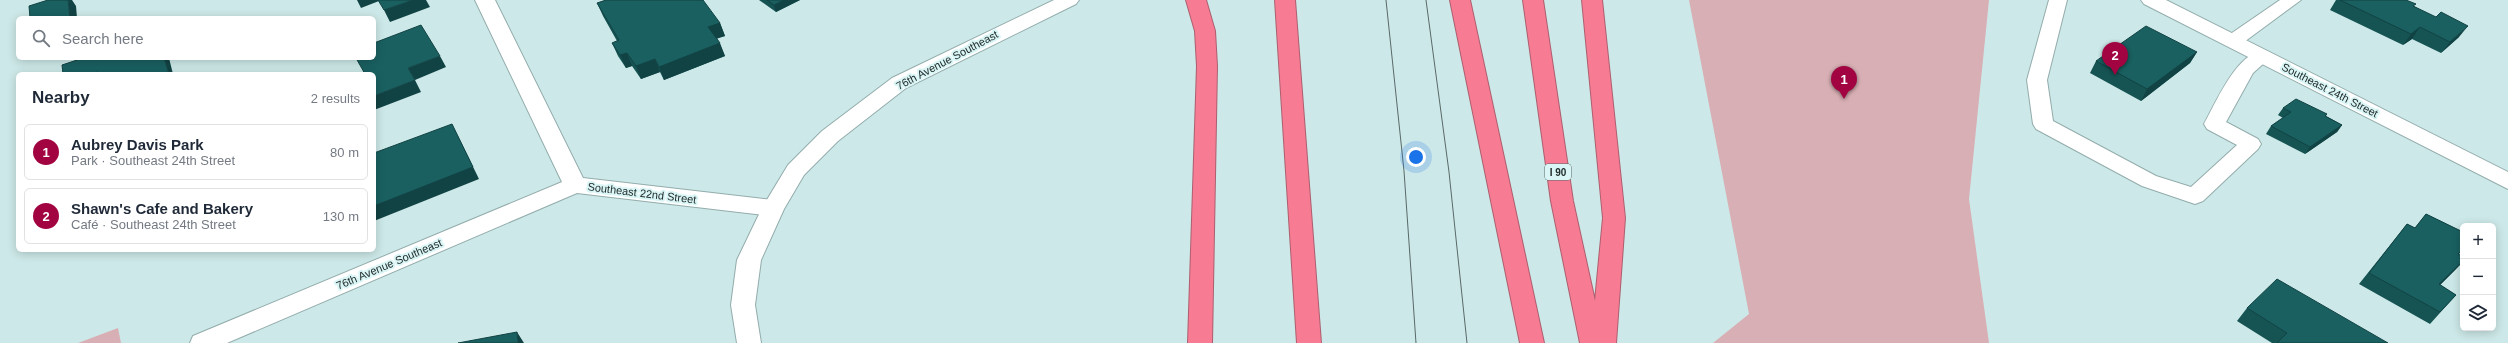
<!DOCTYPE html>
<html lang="en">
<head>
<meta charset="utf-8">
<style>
	body { margin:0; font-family:Arial,sans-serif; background:#f6f6f7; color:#1f2937 }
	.controls { position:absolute; right:12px; bottom:12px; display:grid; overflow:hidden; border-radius:6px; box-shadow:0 2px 10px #0003 }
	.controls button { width:36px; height:36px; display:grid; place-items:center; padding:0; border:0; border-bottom:1px solid #e0e1e3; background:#fff; color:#1f2937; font:20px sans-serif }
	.you { position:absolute; left:1416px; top:157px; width:14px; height:14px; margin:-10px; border:3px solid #fff; border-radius:50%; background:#1a73e8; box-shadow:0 0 0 6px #1a73e833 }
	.badge { display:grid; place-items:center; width:26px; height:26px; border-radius:50%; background:#a10441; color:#fff; font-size:13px; font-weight:700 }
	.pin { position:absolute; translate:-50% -33px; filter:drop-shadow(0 1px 2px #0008) }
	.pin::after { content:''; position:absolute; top:21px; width:14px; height:12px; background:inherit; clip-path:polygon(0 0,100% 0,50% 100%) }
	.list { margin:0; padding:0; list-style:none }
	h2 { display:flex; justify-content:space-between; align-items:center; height:52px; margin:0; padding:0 16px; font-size:17px }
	h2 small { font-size:13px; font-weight:400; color:#747a83 }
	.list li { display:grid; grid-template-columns:26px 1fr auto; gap:12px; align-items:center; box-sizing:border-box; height:56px; margin:0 8px 8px; padding:0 8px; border:1px solid #e0e1e3; border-radius:6px }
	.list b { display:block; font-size:15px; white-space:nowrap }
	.list p { margin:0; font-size:13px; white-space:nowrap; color:#747a83 }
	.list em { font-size:13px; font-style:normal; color:#747a83 }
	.icon { flex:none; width:22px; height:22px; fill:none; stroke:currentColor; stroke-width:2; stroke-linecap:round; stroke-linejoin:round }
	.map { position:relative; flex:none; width:2508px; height:343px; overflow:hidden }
	.search { position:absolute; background:#fff; box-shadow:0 2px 10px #0003; left:16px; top:16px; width:360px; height:44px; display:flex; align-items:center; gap:10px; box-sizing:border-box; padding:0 14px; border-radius:6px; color:#747a83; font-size:15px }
	.panel { position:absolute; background:#fff; box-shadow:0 2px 10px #0003; left:16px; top:72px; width:360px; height:180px; border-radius:6px }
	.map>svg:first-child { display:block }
	.green { fill:#d8afb4 }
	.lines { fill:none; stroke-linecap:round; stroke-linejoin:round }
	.lane-casing { stroke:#93acac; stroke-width:2 }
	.street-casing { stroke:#93acac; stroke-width:2 }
	.secondary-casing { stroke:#93acac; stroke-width:2 }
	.highway-casing { stroke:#ac5f6f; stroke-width:2 }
	.lane { fill:#fff; fill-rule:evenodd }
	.street { fill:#fff; fill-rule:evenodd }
	.secondary { fill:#fff; fill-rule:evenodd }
	.highway { fill:#f77b93; fill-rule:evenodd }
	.tram { stroke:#596969; stroke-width:1 }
	.wall { fill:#165353 }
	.shaded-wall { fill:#124344 }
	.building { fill:#1a6061; stroke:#124344 }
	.labels { text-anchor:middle; stroke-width:4; stroke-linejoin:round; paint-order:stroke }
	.shield { fill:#daf5f5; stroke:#596868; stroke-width:1 }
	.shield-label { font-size:10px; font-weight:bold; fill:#222c2c }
	.street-label { font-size:11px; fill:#222c2c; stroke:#daf5f5 }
</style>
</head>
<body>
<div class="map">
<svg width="2508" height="343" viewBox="0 0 2508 343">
	<rect width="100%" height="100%" fill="#cde8e8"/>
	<path class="green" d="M1689 0H1989L1969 199 1989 343H1713L1749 314Z
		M118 328 121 343H78Z"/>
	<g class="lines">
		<g class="lane-casing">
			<path id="lane" d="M2049 0H2067L2047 80 2053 121 2156 176 2191 187 2237 145 2207 129 2204 124C2216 103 2240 44 2269 52L2272 56 2253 73 2226 122 2258 139 2261 144 2258 149 2203 201 2195 204 2142 186 2036 129 2033 124 2027 80Z
				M2280 0H2301L2240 45H2226L2224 41 2226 37Z"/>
		</g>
		<g class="street-casing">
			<path id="street" d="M475 0H495L583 178 773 200 781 202 784 208 781 214 773 216 577 193 227 343H190L193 336 562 182Z"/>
		</g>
		<g class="secondary-casing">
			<path id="secondary" d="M1054 0H1079L1076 4 906 88 838 141 804 175 784 209 761 260 755 305 761 343H737L731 305 737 260 762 208 788 165 822 131 892 78Z
				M2141 0H2166L2508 172V189L2144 4Z"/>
		</g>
		<g class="highway-casing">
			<path id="highway" d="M1186 0H1206L1215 31 1217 66 1212 343H1188L1197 66 1195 31Z
				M1275 0H1295L1321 343H1297Z
				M1450 0H1470L1544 343H1520Z
				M1523 0H1543L1573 201 1595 301 1603 218 1582 0H1602L1625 218 1616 343H1580L1551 201Z"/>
		</g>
		<use href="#lane" class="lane"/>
		<use href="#street" class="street"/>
		<use href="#secondary" class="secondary"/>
		<use href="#highway" class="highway"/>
		<path class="tram" d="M1386 0 1404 171 1416 343
			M1426 0 1449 172 1467 343"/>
	</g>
	<path class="wall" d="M759 0H800L776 12Z
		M2336 0H2406L2414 6 2459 37 2441 53 2412 39 2403 45 2330 10Z
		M597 3 720 23 725 36 717 38 725 56 664 80 660 72 641 79 632 66 626 68 618 56 612 43 617 41 603 16Z
		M2197 52 2190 63 2141 101 2090 73 2096 61Z
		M2283 108 2327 114 2326 116 2342 125 2337 132 2305 154 2266 134 2271 126 2283 118 2278 115Z
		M2426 214 2463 232V250L2459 254 2463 257V262L2440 285 2456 295 2430 324 2359 284 2407 224 2415 228Z
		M2247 308 2388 343H2272L2237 321Z"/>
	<path class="shaded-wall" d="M68 0H72L76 6 77 18H70Z
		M357 0H378L379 1 361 8Z
		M413 0H426L430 7 390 22 384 10Z
		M784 0H800L776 12 774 5Z
		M720 23 725 36 713 40 708 27Z
		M2468 26 2459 37 2441 53 2450 42Z
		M2420 27 2412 39 2403 45 2411 34Z
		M720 43 725 56 664 80 659 67Z
		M2197 52 2190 63 2141 101 2147 89Z
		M627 53 632 66 626 68 620 55Z
		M440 56 446 67 415 80 408 68Z
		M40 58H47L41 60Z
		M164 58H169L173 74H169Z
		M655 59 660 72 641 79 636 66Z
		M415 80 421 92 374 110V96Z
		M452 124 479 179 374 221V206Z
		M2342 125 2337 132 2305 154 2310 147Z
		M2463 261 2455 270 2429 296 2439 284Z
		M517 332 524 343H518Z"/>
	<path class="building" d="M48 0H68L70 18H30L29 6Z
		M378 0H413L384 10Z
		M606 0H703L720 23 708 27 720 43 659 67 655 59 636 66 627 53 620 55 612 43 619 40 597 3Z
		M767 0H784L774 5Z
		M2340 0H2406L2416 4 2413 6 2436 17 2441 12 2468 26 2450 42 2420 27 2411 34Z
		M421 25 440 56 408 68 415 80 374 96V74H365L356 58H374V43Z
		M2146 26 2197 52 2147 89 2096 61Z
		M83 58H164L169 74H97V72L92 74H63L62 65Z
		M2296 99 2327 114 2325 116 2342 125 2310 147 2271 126 2291 112 2283 108Z
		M452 124 473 167 374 206V153Z
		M2426 214 2463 232V249L2458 254 2463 257V261L2439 284 2456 295 2440 312 2369 273 2407 224 2415 228Z
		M2277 279 2388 343H2277L2287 333 2247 308Z
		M517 332 518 343H458Z"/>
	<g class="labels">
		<rect class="shield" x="1545" y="164" width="26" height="16" rx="3"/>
		<g class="shield-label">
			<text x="1558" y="176">I 90</text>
		</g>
		<g class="street-label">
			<text transform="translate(947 60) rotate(-28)" y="4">76th Avenue Southeast</text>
			<text transform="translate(2330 90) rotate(27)" y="4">Southeast 24th Street</text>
			<text transform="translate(642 193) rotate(7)" y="4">Southeast 22nd Street</text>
			<text transform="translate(389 264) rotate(-23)" y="4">76th Avenue Southeast</text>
		</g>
	</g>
</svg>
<div class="controls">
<button>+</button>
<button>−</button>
<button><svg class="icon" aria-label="layers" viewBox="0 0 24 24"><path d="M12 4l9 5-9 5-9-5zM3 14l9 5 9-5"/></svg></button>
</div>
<div class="you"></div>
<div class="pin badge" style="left:1844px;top:99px">1</div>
<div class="pin badge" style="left:2115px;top:75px">2</div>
<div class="search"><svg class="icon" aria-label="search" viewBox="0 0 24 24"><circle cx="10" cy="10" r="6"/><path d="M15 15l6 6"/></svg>Search here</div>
<section class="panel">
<h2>Nearby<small>2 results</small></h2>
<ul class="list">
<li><span class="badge">1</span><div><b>Aubrey Davis Park</b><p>Park · Southeast 24th Street</p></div><em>80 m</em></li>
<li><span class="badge">2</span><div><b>Shawn's Cafe and Bakery</b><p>Café · Southeast 24th Street</p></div><em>130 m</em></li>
</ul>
</section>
</div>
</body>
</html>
